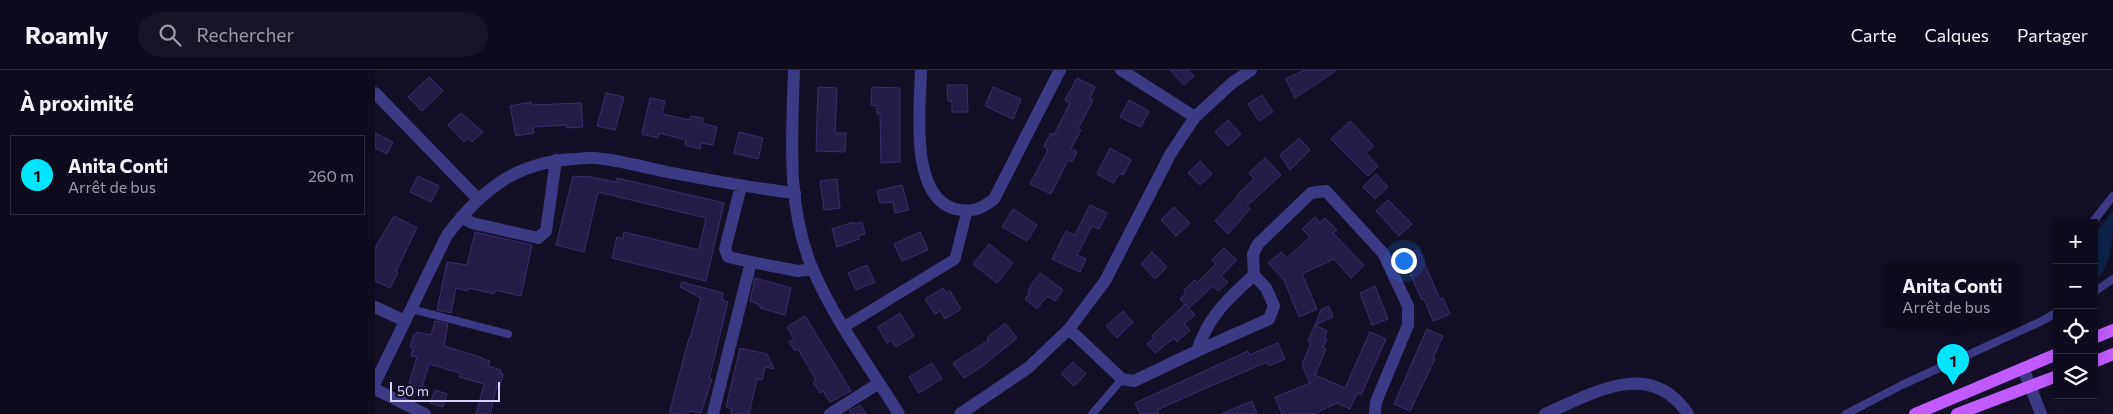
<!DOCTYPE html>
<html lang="fr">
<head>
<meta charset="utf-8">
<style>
	body { margin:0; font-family:Commissioner,sans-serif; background:#171425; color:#f1f3f6 }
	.controls { position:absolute; right:15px; bottom:15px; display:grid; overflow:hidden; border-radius:0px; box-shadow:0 2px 12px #0003 }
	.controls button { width:45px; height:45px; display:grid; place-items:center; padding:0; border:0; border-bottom:1px solid #2e2b3b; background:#0e0b1c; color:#f1f3f6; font:25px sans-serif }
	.scale { position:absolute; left:15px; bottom:12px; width:110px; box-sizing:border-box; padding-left:5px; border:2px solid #d9d4ff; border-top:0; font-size:14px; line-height:18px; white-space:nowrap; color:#d9d4ff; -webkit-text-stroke:4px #130f26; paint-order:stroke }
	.you { position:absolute; left:1028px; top:190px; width:18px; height:18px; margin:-12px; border:4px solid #fff; border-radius:50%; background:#1a73e8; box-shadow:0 0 0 8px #1a73e833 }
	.badge { display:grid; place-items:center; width:32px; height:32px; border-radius:50%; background:#00e5ff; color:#111; font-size:16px; font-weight:700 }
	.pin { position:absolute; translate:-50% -41px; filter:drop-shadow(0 1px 2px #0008) }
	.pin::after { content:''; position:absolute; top:26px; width:18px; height:15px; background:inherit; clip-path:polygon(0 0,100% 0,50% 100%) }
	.popup { position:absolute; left:1510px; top:192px; width:135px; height:65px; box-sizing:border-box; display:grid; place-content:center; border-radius:0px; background:#0e0b1c; filter:drop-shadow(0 1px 4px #0005); font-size:16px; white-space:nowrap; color:#9b9ba3 }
	.popup b { font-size:19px; color:#f1f3f6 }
	.popup::after { content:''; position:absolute; left:50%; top:100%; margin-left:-10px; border:10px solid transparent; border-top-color:#0e0b1c }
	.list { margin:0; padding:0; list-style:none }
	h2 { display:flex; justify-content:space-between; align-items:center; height:65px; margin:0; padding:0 20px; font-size:21px }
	h2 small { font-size:16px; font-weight:400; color:#9b9ba3 }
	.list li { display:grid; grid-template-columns:32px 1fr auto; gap:15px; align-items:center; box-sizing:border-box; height:80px; margin:0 10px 10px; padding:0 10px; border:1px solid #2e2b3b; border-radius:0px }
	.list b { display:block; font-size:19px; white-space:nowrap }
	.list p { margin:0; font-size:16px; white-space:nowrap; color:#9b9ba3 }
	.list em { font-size:16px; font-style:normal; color:#9b9ba3 }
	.icon { flex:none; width:28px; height:28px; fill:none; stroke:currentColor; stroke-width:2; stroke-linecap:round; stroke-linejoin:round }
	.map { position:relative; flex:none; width:1738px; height:344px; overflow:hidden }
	header { display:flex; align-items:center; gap:30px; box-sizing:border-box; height:70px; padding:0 25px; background:#0e0b1c; border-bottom:1px solid #2e2b3b }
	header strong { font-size:24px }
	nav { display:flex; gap:28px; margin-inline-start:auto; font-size:18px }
	.search { width:350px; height:45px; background:#171425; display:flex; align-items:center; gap:12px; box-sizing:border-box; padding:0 18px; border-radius:28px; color:#9b9ba3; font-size:19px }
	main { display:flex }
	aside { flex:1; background:#0e0b1c }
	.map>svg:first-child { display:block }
	.water { fill:#0c2248 }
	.building { fill:#241b47; stroke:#3b2d73 }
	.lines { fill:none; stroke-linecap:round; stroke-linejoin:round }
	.service { stroke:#3d3a85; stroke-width:8 }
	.pedestrian { stroke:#3d3a85; stroke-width:11 }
	.minor { stroke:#3d3a85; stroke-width:12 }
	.primary { stroke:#c25bff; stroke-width:12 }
</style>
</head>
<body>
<header>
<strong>Roamly</strong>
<div class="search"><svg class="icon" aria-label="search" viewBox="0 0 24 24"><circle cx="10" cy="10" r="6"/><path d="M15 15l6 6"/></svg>Rechercher</div>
<nav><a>Carte</a><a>Calques</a><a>Partager</a></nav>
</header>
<main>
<aside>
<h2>À proximité<small></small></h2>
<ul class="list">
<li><span class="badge">1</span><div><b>Anita Conti</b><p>Arrêt de bus</p></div><em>260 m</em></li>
</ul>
</aside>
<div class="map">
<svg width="1738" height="344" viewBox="0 0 1738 344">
	<rect width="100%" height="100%" fill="#130f26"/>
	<path class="water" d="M1738 141C1738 169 1738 193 1719 214V165Z"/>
	<path class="building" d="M795 0H813L819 6 809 15Z
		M930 0H962L920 28 911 9Z
		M54 7 68 21 47 41 33 27Z
		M702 8 720 17 715 28 718 30 703 59 706 60 696 79 702 82 697 92 693 90 676 124 655 114 673 80 669 77 671 72 676 63 679 65 695 33 690 30Z
		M572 15H592L593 42H577V31H573Z
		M443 17 462 18 460 63H471L470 82 441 81Z
		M497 17 525 18V92L506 93 505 44H502V36L496 35Z
		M618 17 646 29 638 49 610 36Z
		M231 23 249 27 240 60 222 56Z
		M887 25 898 42 884 51 873 34Z
		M275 28 290 31 287 44 315 50 316 46 328 48 327 53 342 57 338 75 326 73 325 79 310 75 311 70 284 63 283 68 267 64Z
		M754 30 774 41 766 57 745 47Z
		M156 32 157 35 206 33 208 57 191 58V55L158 57 159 63 141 66 135 36Z
		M86 43 108 62 97 72 93 68 89 72 73 55Z
		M853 50 866 64 853 76 840 62Z
		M975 51 999 76 991 83 1003 96 993 106 956 69Z
		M364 62 388 68 383 89 359 83Z
		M0 63 18 72 12 84 0 78Z
		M924 68 935 80 915 100 905 85Z
		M735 78 756 90 748 105 744 103 739 113 722 104Z
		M890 88 906 105 872 136 875 139 853 164 840 151 863 126 862 125 879 109 874 103Z
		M825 91 837 104 825 115 813 103Z
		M1001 104 1013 117 1000 129 988 117Z
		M43 106 64 116 56 132 35 122Z
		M198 106 210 107 211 106 241 112 242 108 349 133 331 211 237 188 242 167 248 169 249 162 324 180 331 148 223 122 209 182 181 175Z
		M462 109 465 138 449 140 445 111Z
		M527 115 534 140 520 143 518 132 505 133 502 121Z
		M1013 130 1037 154 1024 166 1001 141Z
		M715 135 732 143 724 159 717 156 702 185 711 189 705 202 677 189 691 161 700 165Z
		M799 137 815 153 801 166 786 150Z
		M638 139 662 155 652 171 627 157Z
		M19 146 42 158 21 201 23 202 15 218 0 211V178Z
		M940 147 945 153 950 148 962 160 958 163 989 195 976 208 959 189 927 204 942 239 924 247 909 210 893 193 906 182 912 188 935 167 927 159Z
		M479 152V154L487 152 490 164 483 166 484 169 462 177 457 159Z
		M100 162 157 175 146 226 120 220 119 224 94 218 93 221 81 218 76 243 62 240 72 192 92 195Z
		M545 162 553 180 527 191 519 174Z
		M614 174 638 193 622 213 598 194Z
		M849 178 862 190 846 206 853 212 843 221 838 216 814 238 805 229 811 223 809 220 820 210 823 212 841 194 837 190Z
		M1043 179 1065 229 1068 228 1075 244 1058 251 1049 229 1047 230 1027 186Z
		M777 182 792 197 780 209 766 194Z
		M492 195 500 212 481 220 473 203Z
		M665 203 688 220 680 231 672 226 662 239 650 229 654 223 653 221 656 215Z
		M380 208 416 218 410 245 385 238V235L375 231Z
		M307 212 348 223 347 230 353 232 334 309H337L326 343 317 341 310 344H294L314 268H315L326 228 305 217Z
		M1000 216 1013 249 997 255 985 223Z
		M568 218 572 223 575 221 586 239 570 249 565 241 560 244 550 229Z
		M810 234 820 245 809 254 815 260 802 272 799 268 780 283 772 274 779 268 777 266Z
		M954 236 958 247 940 255 946 240Z
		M748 241 758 252 742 268 731 256Z
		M525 243 539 266 521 277 516 270 512 273 503 257Z
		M430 246 476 321 455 332 448 321 445 323 438 312 441 310 423 279 420 281 414 272 419 269 412 257Z
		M60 251 73 254 69 276 108 288 107 289 115 291 113 296 126 300 125 303 128 304 125 316H122L115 344H101L109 314 84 307 85 303 54 294 45 324 32 320 42 287 36 286 38 278 35 277 39 264 41 265 42 262 56 265Z
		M630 253 642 268 609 295 589 308 578 293 614 270 612 268Z
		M940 255 952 261 949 268 952 269 948 277 951 279 940 305 970 318 995 262 1011 269 986 325 982 323 975 339 962 333 939 344H907L900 327 935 313 927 295 936 272 933 271Z
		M1052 259 1068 266 1058 288 1060 289 1035 341 1019 334Z
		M903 273 910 289 894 296 892 292 831 318 782 340 784 344H765L760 333 873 281 874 285Z
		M365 278 392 284 399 299 390 297 387 310 382 309 374 344H356L357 339 351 337Z
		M698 292 711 304 699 316 686 304Z
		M557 293 567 309 544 323 534 307Z
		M60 320 72 324 68 337 55 333Z
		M877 331 882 344H846Z
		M485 335 491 344H476L474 341Z"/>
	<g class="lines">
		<path class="service" d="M1717 153 1738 126
			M1719 222 1738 209
			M36 239 133 264
			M717 344 747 309
			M1471 344 1527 315 1667 251 1682 242"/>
		<path class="pedestrian" d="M469 257 580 189 592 141"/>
		<path class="minor" d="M419 0C417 66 411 137 438 200 460 251 495 297 524 344
			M546 0C545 38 534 126 580 139 597 143 606 139 619 129L685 0
			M746 0 820 47
			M0 23 103 129
			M366 116 350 179 353 187 376 192
			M86 147 97 153 163 168 171 161 181 90
			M0 237 30 251
			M694 259 747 309 759 311 822 281C834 245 852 230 879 205L878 184 883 174 936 123 951 121 1008 183 1033 236V255L1001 332 1000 344
			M822 281 894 249 899 236 891 218 879 205
			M1648 298 1666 344
			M0 313 72 165C107 120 139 93 198 89 205 89 213 87 220 88 244 90 268 97 292 102 334 110 376 118 420 123
			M0 319 50 344
			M338 344 376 192 423 201 438 199
			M455 344 504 313
			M585 344 653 298 694 259 730 211 796 83 820 47 857 13 876 0
			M1170 344C1217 324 1275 287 1313 344"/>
		<path class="primary" d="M1719 268 1738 260
			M1719 292 1738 284
			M1540 344 1682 284
			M1582 344 1682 306"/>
	</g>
</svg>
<div class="controls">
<button>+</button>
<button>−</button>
<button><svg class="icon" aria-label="locate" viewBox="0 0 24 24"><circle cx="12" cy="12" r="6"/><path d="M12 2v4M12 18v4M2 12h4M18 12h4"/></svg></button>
<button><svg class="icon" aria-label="layers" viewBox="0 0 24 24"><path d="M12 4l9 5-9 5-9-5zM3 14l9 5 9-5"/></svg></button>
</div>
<div class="scale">50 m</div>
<div class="you"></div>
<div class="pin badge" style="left:1578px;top:315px">1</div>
<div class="popup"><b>Anita Conti</b>Arrêt de bus</div>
</div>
</main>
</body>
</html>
